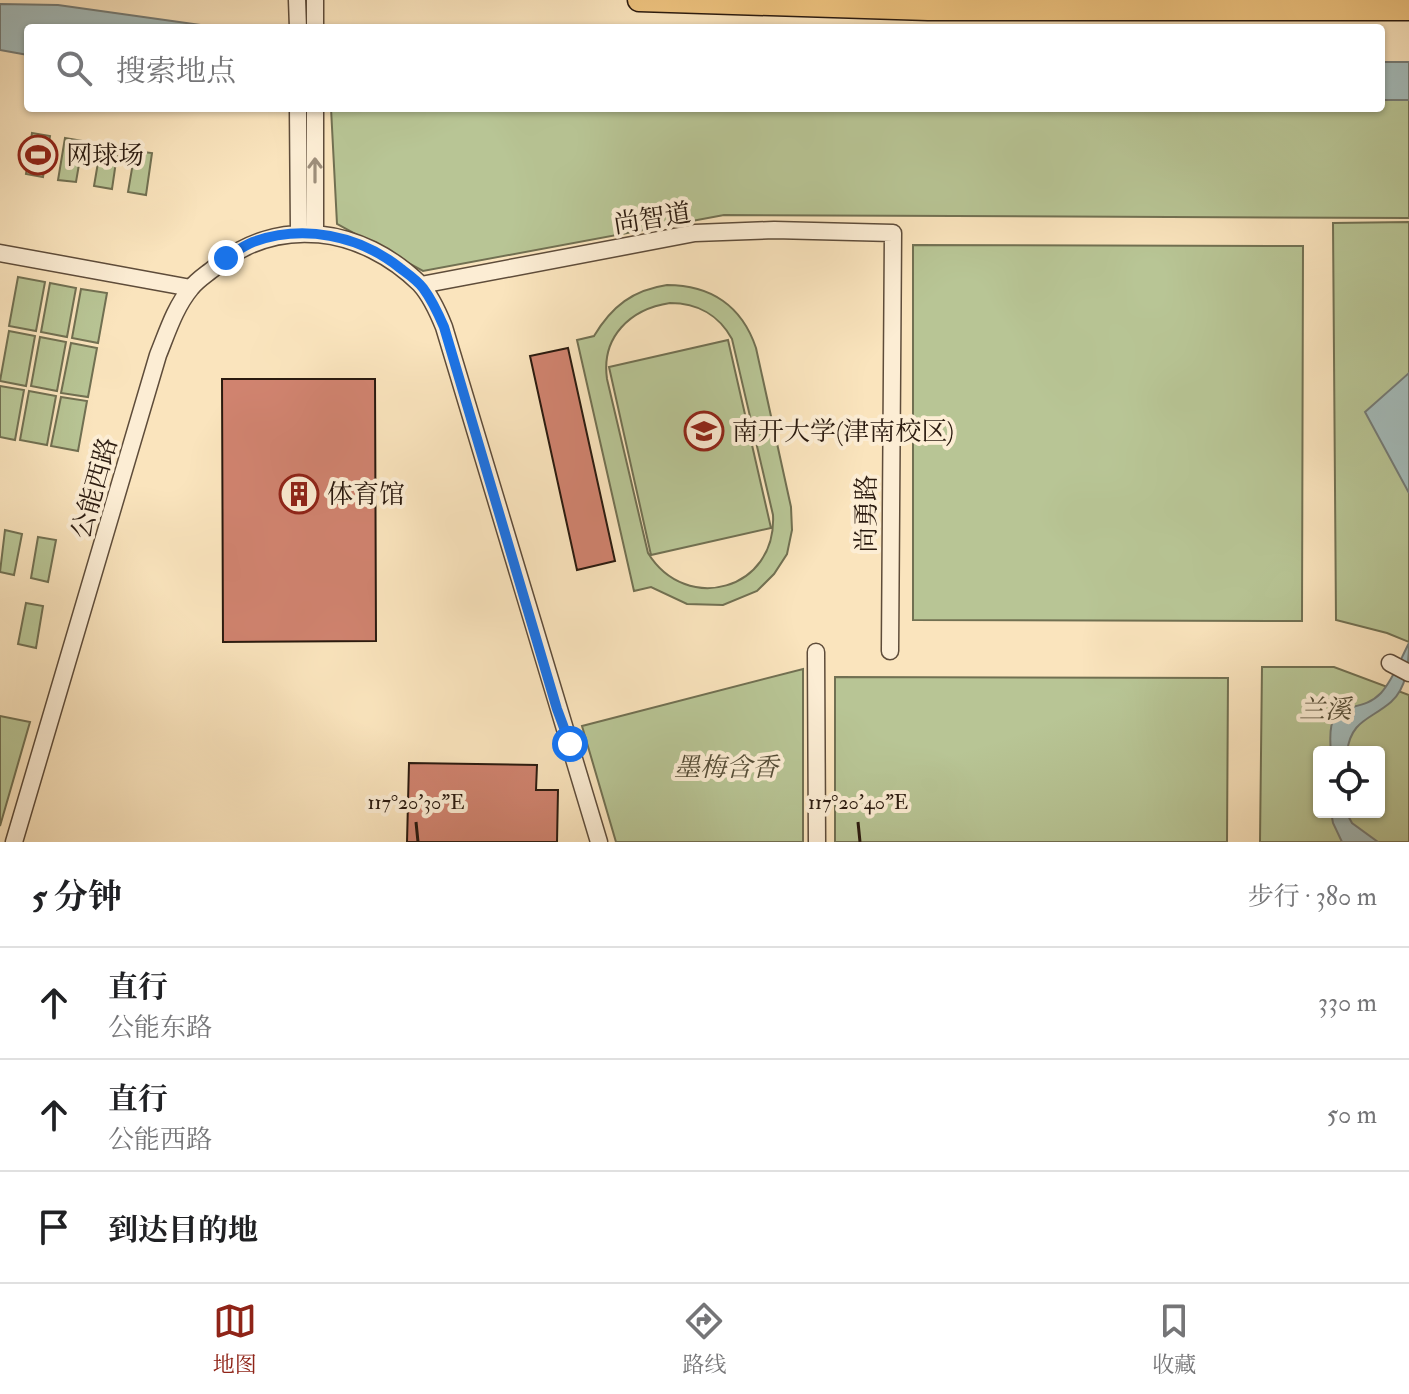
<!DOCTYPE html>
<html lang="zh">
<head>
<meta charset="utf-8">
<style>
	body { margin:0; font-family:"IM FELL Double Pica","Noto Serif SC",serif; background:#f2f2f2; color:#202124 }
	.controls { position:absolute; right:24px; bottom:24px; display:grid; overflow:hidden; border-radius:8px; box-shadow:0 2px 6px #0004 }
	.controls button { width:72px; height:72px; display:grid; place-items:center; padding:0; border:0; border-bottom:2px solid #e0e0e0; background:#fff; color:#202124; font:40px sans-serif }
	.stop { position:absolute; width:24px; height:24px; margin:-18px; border:6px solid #1a73e8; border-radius:50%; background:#fff }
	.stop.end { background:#1a73e8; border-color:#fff; box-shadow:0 2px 8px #0008 }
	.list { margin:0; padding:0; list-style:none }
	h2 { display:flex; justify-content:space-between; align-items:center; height:104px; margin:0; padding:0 32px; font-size:34px }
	h2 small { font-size:26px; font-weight:400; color:#757577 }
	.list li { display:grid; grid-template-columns:52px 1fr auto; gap:24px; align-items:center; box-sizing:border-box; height:112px; padding:0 32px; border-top:2px solid #e0e0e0 }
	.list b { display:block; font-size:30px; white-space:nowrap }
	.list p { margin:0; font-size:26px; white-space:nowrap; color:#757577 }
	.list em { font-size:26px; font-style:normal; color:#757577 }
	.icon { flex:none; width:44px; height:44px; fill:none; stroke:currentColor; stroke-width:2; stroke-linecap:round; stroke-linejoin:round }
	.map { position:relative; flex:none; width:1409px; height:842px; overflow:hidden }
	.search { position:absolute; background:#fff; box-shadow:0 2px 6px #0004; left:24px; right:24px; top:24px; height:88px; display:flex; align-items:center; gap:20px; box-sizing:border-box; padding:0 28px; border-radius:8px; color:#757577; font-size:30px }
	.sheet { height:440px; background:#fff }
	nav { display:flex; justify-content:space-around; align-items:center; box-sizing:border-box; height:112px; border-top:2px solid #e0e0e0; background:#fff; font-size:22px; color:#757577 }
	nav a { display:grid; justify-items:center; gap:4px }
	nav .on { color:#8f2418 }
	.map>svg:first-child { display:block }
	.green { fill:#b8c595; stroke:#717052; stroke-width:2; fill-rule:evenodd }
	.water { fill:#a3bcbc; stroke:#737b77; stroke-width:2 }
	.building { fill:#d0836f; stroke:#2a1a0f; stroke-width:2 }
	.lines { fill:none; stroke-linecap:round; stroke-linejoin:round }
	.minor-casing { stroke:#5e4c3a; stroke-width:19 }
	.major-casing { stroke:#2a1a0f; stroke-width:25 }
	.minor { stroke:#fcedd4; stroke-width:16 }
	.major { stroke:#edc27e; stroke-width:22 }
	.oneway { stroke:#9e8e7b }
	.route { stroke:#1a73e8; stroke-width:10 }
	.ticks { fill:none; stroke:#2a1a0f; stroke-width:3 }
	.labels { text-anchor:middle; stroke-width:8; stroke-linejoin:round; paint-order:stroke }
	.poi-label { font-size:26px; fill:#2a1a0f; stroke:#fcedd4; text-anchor:start }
	.street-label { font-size:26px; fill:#2a1a0f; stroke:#fcedd4 }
	.park-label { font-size:26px; font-style:italic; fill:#554d37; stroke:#fcedd4 }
	.ticks-label { font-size:20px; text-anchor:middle; fill:#2a1a0f; stroke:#fcedd4; stroke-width:8; stroke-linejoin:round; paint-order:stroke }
</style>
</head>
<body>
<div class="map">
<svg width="1409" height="842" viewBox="0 0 1409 842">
	<rect width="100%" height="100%" fill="#fae4bd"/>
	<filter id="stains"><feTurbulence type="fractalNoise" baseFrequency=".0025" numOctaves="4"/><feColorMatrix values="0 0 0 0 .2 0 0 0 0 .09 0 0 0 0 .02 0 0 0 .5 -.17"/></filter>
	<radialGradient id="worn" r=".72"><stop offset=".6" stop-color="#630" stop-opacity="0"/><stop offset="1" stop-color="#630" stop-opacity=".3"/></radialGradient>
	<path class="green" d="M1381 95H1409V218L724 215 423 271 337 224 331 108H1381Z
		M32 133 50 136 43 177 26 174Z
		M65 138 83 141 76 182 58 180Z
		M101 145 118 148 112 189 94 186Z
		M135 151 152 153 146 195 128 192Z
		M1409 222V642L1387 633 1336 620 1333 223Z
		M913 245 1303 246 1302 621 913 620Z
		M18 277 45 282 36 331 9 326Z
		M50 283 76 288 67 337 41 332Z
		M667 285C711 285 742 306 756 348L791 507 792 530 787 554 774 574 757 591 723 605 687 604 651 587 634 591 577 340 594 336C612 306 633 290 667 285ZM670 303C697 303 719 315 732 339L773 515C777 590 686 615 648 553L607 379C601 337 630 309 670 303Z
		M81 289 107 293 98 343 72 338Z
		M9 331 35 336 26 386 0 381Z
		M40 337 66 342 57 391 31 386Z
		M728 340 771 528 651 555 609 367Z
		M71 343 97 348 88 397 61 393Z
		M0 386 24 390 15 440 0 437Z
		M29 391 56 396 47 445 20 440Z
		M61 397 87 401 78 451 51 446Z
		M5 530 22 534 14 575 0 572Z
		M38 537 56 540 48 582 31 578Z
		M26 603 43 606 36 648 18 644Z
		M1262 667H1334L1409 695V842H1260ZM1319 752H1379V812H1319Z
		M803 669V842H616L582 726Z
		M835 677 1228 678 1227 842H835Z
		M0 716 30 722 0 826Z"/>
	<path class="water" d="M0 4 58 5 222 28H28V55L0 50Z
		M1381 62H1409V100H1381Z
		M1409 373V493L1365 412Z
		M1409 643C1409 663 1407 688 1391 702 1370 720 1351 720 1347 752H1331C1325 691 1356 719 1381 693 1393 680 1401 658 1409 643Z
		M1331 812H1346L1352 823 1378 842H1342L1333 823Z"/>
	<path class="building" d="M568 348 615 561 577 570 530 356Z
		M222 379H375L376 641 223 642Z
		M409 763 537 765 536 790H558L557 842H407Z"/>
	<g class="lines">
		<g class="minor-casing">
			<path id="minor" d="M297 0 298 28
				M315 0V28
				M298 108 299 232
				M315 108V233
				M0 253 191 288
				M421 285 695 233 774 230 893 233 890 651
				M816 652 817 842
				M1390 663 1409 673
				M14 842 158 355C167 333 175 307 191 288 197 280 207 274 214 268 278 214 362 227 420 284 431 296 438 312 444 327L599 842"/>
		</g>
		<g class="major-casing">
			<path id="major" d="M639 0 928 9H1409"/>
		</g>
		<use href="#minor" class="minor"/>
		<use href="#major" class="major"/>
	</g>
	<defs><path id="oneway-shaft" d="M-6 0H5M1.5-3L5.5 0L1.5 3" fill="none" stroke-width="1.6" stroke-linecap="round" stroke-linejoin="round" transform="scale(2)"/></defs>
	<use class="oneway" href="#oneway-shaft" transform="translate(315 170) rotate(-90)"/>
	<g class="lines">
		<path class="route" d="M226 258C234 253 243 246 253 242 303 224 359 235 400 268 408 274 417 280 423 288 432 300 438 313 444 327L557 709 570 744"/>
	</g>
	<path class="ticks" d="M416 822 418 842M858 822 860 842"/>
	<defs>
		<g id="stadium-ring" transform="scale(2)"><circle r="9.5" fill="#fcedd4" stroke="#8f2418" stroke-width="1.5"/><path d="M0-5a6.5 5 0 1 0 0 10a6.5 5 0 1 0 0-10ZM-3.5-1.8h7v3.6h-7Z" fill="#8f2418"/></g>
		<g id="university-ring" transform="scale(2)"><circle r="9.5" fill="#fcedd4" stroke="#8f2418" stroke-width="1.5"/><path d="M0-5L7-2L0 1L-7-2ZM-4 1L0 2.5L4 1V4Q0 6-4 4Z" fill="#8f2418"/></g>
		<g id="building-ring" transform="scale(2)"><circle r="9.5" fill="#fcedd4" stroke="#8f2418" stroke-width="1.5"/><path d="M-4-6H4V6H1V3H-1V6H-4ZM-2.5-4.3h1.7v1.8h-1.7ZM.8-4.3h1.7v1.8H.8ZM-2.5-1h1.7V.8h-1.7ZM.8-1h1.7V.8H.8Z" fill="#8f2418"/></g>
	</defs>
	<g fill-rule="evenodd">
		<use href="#stadium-ring" x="38" y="155"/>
		<use href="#university-ring" x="704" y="431"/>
		<use href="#building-ring" x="299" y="494"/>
	</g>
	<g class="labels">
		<g class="poi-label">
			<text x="66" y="164">网球场</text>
			<text x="732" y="440">南开大学(津南校区)</text>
			<text x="327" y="503">体育馆</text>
		</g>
		<g class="street-label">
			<text transform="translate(652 218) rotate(-9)" y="9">尚智道</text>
			<text transform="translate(94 488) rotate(-74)" y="9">公能西路</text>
			<text transform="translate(866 514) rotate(-90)" y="9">尚勇路</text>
		</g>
		<g class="park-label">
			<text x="1325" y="718">兰溪</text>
			<text x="726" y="776">墨梅含香</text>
		</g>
	</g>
	<g class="ticks-label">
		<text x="416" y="809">117°20'30"E</text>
		<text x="858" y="809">117°20'40"E</text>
	</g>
	<rect width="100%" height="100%" filter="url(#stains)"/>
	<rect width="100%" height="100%" fill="url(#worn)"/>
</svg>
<div class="controls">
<button><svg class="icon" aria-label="locate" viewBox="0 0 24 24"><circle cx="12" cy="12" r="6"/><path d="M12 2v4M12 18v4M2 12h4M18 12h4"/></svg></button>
</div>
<div class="stop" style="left:570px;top:744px"></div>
<div class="stop end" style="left:226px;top:258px"></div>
<div class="search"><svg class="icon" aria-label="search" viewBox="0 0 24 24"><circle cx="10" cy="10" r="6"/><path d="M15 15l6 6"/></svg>搜索地点</div>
</div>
<section class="sheet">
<h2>5 分钟<small>步行 · 380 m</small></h2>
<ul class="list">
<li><svg class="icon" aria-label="ahead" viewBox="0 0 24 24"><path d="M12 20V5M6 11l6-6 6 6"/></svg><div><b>直行</b><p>公能东路</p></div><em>330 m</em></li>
<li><svg class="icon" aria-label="ahead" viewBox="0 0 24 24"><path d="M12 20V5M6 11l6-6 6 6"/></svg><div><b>直行</b><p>公能西路</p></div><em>50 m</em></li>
<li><svg class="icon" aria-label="arrive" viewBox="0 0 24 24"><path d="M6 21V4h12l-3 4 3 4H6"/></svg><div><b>到达目的地</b></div></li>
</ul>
</section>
<nav>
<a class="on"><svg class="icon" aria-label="map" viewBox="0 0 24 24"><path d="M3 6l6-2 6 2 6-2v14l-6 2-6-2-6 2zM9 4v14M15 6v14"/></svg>地图</a>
<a><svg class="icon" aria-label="directions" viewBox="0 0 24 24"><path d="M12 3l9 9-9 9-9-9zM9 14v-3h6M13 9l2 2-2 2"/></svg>路线</a>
<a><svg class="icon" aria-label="saved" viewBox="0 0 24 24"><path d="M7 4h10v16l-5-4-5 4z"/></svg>收藏</a>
</nav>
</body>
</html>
